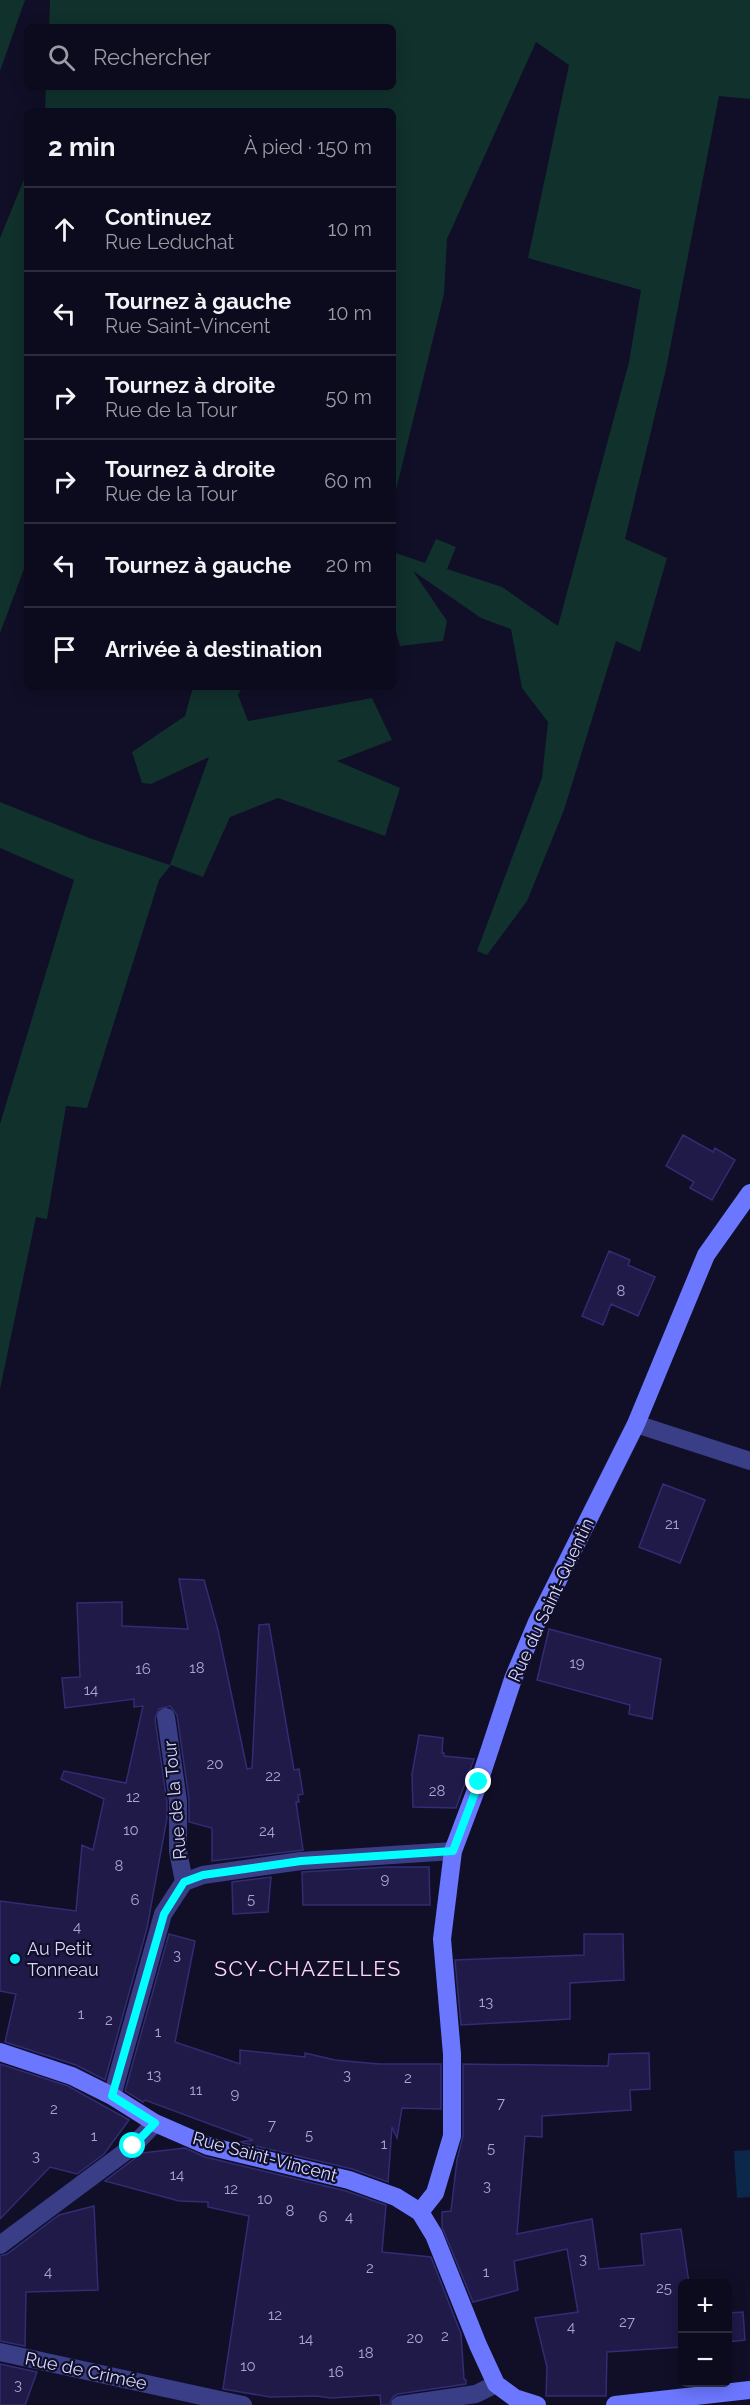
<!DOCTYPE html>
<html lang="fr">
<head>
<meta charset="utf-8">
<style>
	body { margin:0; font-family:Raleway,sans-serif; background:#151426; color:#f1f3f6 }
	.controls { position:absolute; right:18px; bottom:18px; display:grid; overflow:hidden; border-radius:9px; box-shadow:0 3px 15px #0003 }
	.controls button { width:54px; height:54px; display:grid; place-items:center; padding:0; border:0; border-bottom:2px solid #2c2b3b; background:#0c0b1d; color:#f1f3f6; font:30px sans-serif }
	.stop { position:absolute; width:18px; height:18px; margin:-14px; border:4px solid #01fffe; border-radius:50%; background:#fff }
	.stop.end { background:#01fffe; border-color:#fff; box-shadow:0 2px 6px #0008 }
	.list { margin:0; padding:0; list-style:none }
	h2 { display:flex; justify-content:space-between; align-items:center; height:78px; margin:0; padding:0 24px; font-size:26px }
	h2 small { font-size:20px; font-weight:400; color:#9a9ba4 }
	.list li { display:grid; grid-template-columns:39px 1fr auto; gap:18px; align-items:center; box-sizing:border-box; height:84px; padding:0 24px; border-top:2px solid #2c2b3b }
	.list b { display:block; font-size:22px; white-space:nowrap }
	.list p { margin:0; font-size:20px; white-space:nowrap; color:#9a9ba4 }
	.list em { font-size:20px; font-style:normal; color:#9a9ba4 }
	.icon { flex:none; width:33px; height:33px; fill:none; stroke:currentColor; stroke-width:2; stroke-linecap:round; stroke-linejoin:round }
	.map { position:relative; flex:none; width:750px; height:2405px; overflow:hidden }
	.search { position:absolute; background:#0c0b1d; box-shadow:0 3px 15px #0003; left:24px; top:24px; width:372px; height:66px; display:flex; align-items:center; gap:15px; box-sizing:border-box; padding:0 21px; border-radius:9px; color:#9a9ba4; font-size:22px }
	.panel { position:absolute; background:#0c0b1d; box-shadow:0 3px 15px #0003; left:24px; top:108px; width:372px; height:582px; border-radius:9px }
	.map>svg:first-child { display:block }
	.green { fill:#11312d }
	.water { fill:#0b284a }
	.building { fill:#1f1a48; stroke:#322c75; stroke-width:1.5 }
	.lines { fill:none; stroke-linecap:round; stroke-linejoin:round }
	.street { stroke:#393e87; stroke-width:18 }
	.secondary { stroke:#6c77ff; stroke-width:18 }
	.route { stroke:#01fffe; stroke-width:8 }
	.poi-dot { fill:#01fffe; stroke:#100f27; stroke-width:2 }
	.labels { text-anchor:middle; stroke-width:4.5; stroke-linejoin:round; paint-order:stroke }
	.number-label { font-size:15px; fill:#a8a6d1 }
	.street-label { font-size:18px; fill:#d5d5ff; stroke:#100f27 }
	.poi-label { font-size:18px; fill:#d5d5ff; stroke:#100f27; text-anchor:start }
	.quarter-label { font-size:21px; letter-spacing:1.5px; fill:#ffd7f5; stroke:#100f27 }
</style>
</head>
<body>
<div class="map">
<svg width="750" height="2405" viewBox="0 0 750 2405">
	<rect width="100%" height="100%" fill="#100f27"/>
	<path class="green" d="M0 0H25L0 71Z
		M50 0H750V99L719 96 666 369 625 539 667 558 640 652 616 641 564 810 527 901 487 955 477 951 542 778 548 722 522 688 511 629 481 618 413 571 447 621 443 641 400 646 393 621 395 568 393 569V552L425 563 436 539 456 547 447 569 502 587 558 626 629 362 641 290 528 258 569 65 536 42 447 239 444 294 393 502V111H45L46 87H393V27H49Z
		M27 172V561L0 633V238Z
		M193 687H242L238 695 248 721 372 698 392 740 337 761 400 788 385 836 278 798 230 817 203 877 171 865 159 880 87 1108 66 1106 47 1219 36 1217 0 1389V1124L74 880 0 848V802L92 839 170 865 209 757 151 784 142 783 132 752 185 716Z"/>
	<path class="water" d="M750 2150V2197L737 2198 734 2151Z"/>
	<path class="building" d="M683 1135 713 1152 715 1148 735 1160 712 1200 690 1188 694 1182 666 1166Z
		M609 1251 630 1260 628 1265 655 1277 638 1316 611 1304 603 1325 582 1316Z
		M663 1484 705 1500 680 1563 639 1547Z
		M179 1579 204 1580 218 1630 247 1769 252 1768 259 1625 269 1624 294 1770 299 1769 303 1794 298 1795 299 1802H296L303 1850 212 1861V1828L189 1822V1799L177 1715 170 1706 159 1709 155 1719 167 1802V1818L147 1928 105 2080 76 2065 5 2042 16 1994 0 1991V1901L76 1911 82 1845 93 1850 104 1799 61 1779 64 1771 126 1783 143 1706 134 1707V1699L65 1708 62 1678 80 1677 77 1603 122 1602V1626L188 1629Z
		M549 1629 661 1659 652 1719 629 1714 630 1705 537 1680Z
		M419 1735 443 1738 442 1753H444V1756L474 1759 456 1808 413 1807 412 1774Z
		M387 1867H429L430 1905H303L302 1872Z
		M271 1877 268 1912 233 1914 232 1882Z
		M169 1934 195 1941 175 2042 240 2064V2050L305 2057V2053L335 2060 379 2064H441V2109L402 2108 397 2138 392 2127 388 2182 352 2169 239 2142 253 2140 145 2100 143 2102 125 2091Z
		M584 1934H623L624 1980 570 1983V2019L461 2025 455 1960 584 1955Z
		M649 2053 650 2089 630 2090 631 2110 542 2116V2137L525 2136 517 2234 592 2219 599 2269 644 2265 641 2234 681 2229 689 2283H682V2347L607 2352 606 2396H546L547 2367 535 2318 578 2312 567 2249 514 2261 518 2290 473 2302 442 2227V2212L451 2211 457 2160 463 2136V2064L608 2066 609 2054Z
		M0 2064 68 2086 129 2120 104 2154 77 2174 50 2167 0 2219Z
		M185 2148 205 2157 346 2191 386 2205 382 2252 431 2257 461 2334 464 2379 466 2380V2384L398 2394 393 2397 389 2405H381L380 2395 331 2398 316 2396 270 2397 223 2389 249 2216 208 2207V2202L179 2201 105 2181 142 2153Z
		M94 2206 98 2290 26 2292 25 2346 0 2341V2256L7 2254 59 2215Z
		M743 2312 745 2340 728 2342V2313Z
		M0 2364 37 2372 25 2405H0Z"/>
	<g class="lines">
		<path class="street" d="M636 1424 750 1461
			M166 1717 178 1801V1851L184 1882
			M112 2096 163 1914 184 1882 203 1875 301 1861 453 1851
			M0 2245 133 2146 155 2123
			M0 2352 243 2405
			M400 2405 476 2394 496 2384"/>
		<path class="secondary" d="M0 2052 72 2076 112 2096 155 2123 208 2146 349 2180 396 2197 420 2212 434 2235 478 2345 496 2384 515 2398 537 2405
			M420 2212 435 2193 452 2136V2054L442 1939 453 1851 479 1782 513 1679 537 1622 636 1424 706 1255 750 1193
			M615 2405 750 2390"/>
	</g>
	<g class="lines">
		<path class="route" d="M133 2146 155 2123 112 2096 164 1914 184 1882 203 1875 301 1861 453 1851 479 1782"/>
	</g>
	<circle class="poi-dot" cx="15" cy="1959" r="6"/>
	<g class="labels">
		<g class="number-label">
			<text x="621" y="1296">8</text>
			<text x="672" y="1529">21</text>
			<text x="577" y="1668">19</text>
			<text x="197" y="1673">18</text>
			<text x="143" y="1674">16</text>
			<text x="91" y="1695">14</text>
			<text x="215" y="1769">20</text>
			<text x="273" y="1781">22</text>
			<text x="437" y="1796">28</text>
			<text x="133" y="1802">12</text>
			<text x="131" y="1835">10</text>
			<text x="267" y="1836">24</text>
			<text x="119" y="1871">8</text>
			<text x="385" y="1884">9</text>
			<text x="251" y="1904">5</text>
			<text x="135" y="1905">6</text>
			<text x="77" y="1932">4</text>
			<text x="177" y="1960">3</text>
			<text x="486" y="2007">13</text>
			<text x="81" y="2019">1</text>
			<text x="109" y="2025">2</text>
			<text x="158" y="2037">1</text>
			<text x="154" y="2080">13</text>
			<text x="347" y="2080">3</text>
			<text x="408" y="2083">2</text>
			<text x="196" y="2095">11</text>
			<text x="235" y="2099">9</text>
			<text x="501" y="2108">7</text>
			<text x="54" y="2114">2</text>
			<text x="272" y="2130">7</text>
			<text x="309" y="2140">5</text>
			<text x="94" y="2141">1</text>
			<text x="384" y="2149">1</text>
			<text x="491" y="2153">5</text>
			<text x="36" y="2161">3</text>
			<text x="177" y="2180">14</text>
			<text x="487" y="2191">3</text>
			<text x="231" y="2194">12</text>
			<text x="265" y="2204">10</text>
			<text x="290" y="2216">8</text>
			<text x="323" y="2222">6</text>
			<text x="349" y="2222">4</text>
			<text x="583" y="2264">3</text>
			<text x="370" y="2273">2</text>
			<text x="48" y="2277">4</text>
			<text x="486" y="2277">1</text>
			<text x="664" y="2293">25</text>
			<text x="275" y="2320">12</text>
			<text x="627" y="2327">27</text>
			<text x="571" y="2332">4</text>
			<text x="445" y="2341">2</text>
			<text x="415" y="2343">20</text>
			<text x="306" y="2344">14</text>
			<text x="366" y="2358">18</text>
			<text x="248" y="2371">10</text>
			<text x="336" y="2377">16</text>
			<text x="18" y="2390">3</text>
		</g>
		<g class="street-label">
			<text transform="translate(551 1600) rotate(-65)" y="6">Rue du Saint-Quentin</text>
			<text transform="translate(175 1800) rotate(-95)" y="6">Rue de la Tour</text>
			<text transform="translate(265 2157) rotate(15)" y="6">Rue Saint-Vincent</text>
			<text transform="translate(86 2371) rotate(12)" y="6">Rue de Crimée</text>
		</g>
		<g class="poi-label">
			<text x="27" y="1955">Au Petit<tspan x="27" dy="21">Tonneau</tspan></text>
		</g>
		<g class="quarter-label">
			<text x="308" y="1976">SCY-CHAZELLES</text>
		</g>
	</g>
</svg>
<div class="controls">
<button>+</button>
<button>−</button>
</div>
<div class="stop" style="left:133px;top:2146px"></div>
<div class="stop end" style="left:479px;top:1782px"></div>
<div class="search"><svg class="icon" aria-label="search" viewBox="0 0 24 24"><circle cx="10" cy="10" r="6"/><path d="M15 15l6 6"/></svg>Rechercher</div>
<section class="panel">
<h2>2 min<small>À pied · 150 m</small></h2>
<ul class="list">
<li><svg class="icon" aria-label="ahead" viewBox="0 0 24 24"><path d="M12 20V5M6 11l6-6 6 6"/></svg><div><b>Continuez</b><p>Rue Leduchat</p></div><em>10 m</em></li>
<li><svg class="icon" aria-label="left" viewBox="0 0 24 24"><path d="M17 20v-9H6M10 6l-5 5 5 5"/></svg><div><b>Tournez à gauche</b><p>Rue Saint-Vincent</p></div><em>10 m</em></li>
<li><svg class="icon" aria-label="right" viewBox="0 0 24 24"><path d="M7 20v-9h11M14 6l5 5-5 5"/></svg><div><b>Tournez à droite</b><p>Rue de la Tour</p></div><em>50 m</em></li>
<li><svg class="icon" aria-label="right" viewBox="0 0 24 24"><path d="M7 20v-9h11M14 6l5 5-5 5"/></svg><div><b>Tournez à droite</b><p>Rue de la Tour</p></div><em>60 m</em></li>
<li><svg class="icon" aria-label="left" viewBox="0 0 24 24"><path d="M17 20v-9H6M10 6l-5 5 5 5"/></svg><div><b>Tournez à gauche</b></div><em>20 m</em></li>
<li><svg class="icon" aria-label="arrive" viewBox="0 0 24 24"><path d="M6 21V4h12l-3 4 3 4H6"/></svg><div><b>Arrivée à destination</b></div></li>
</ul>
</section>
</div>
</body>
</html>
